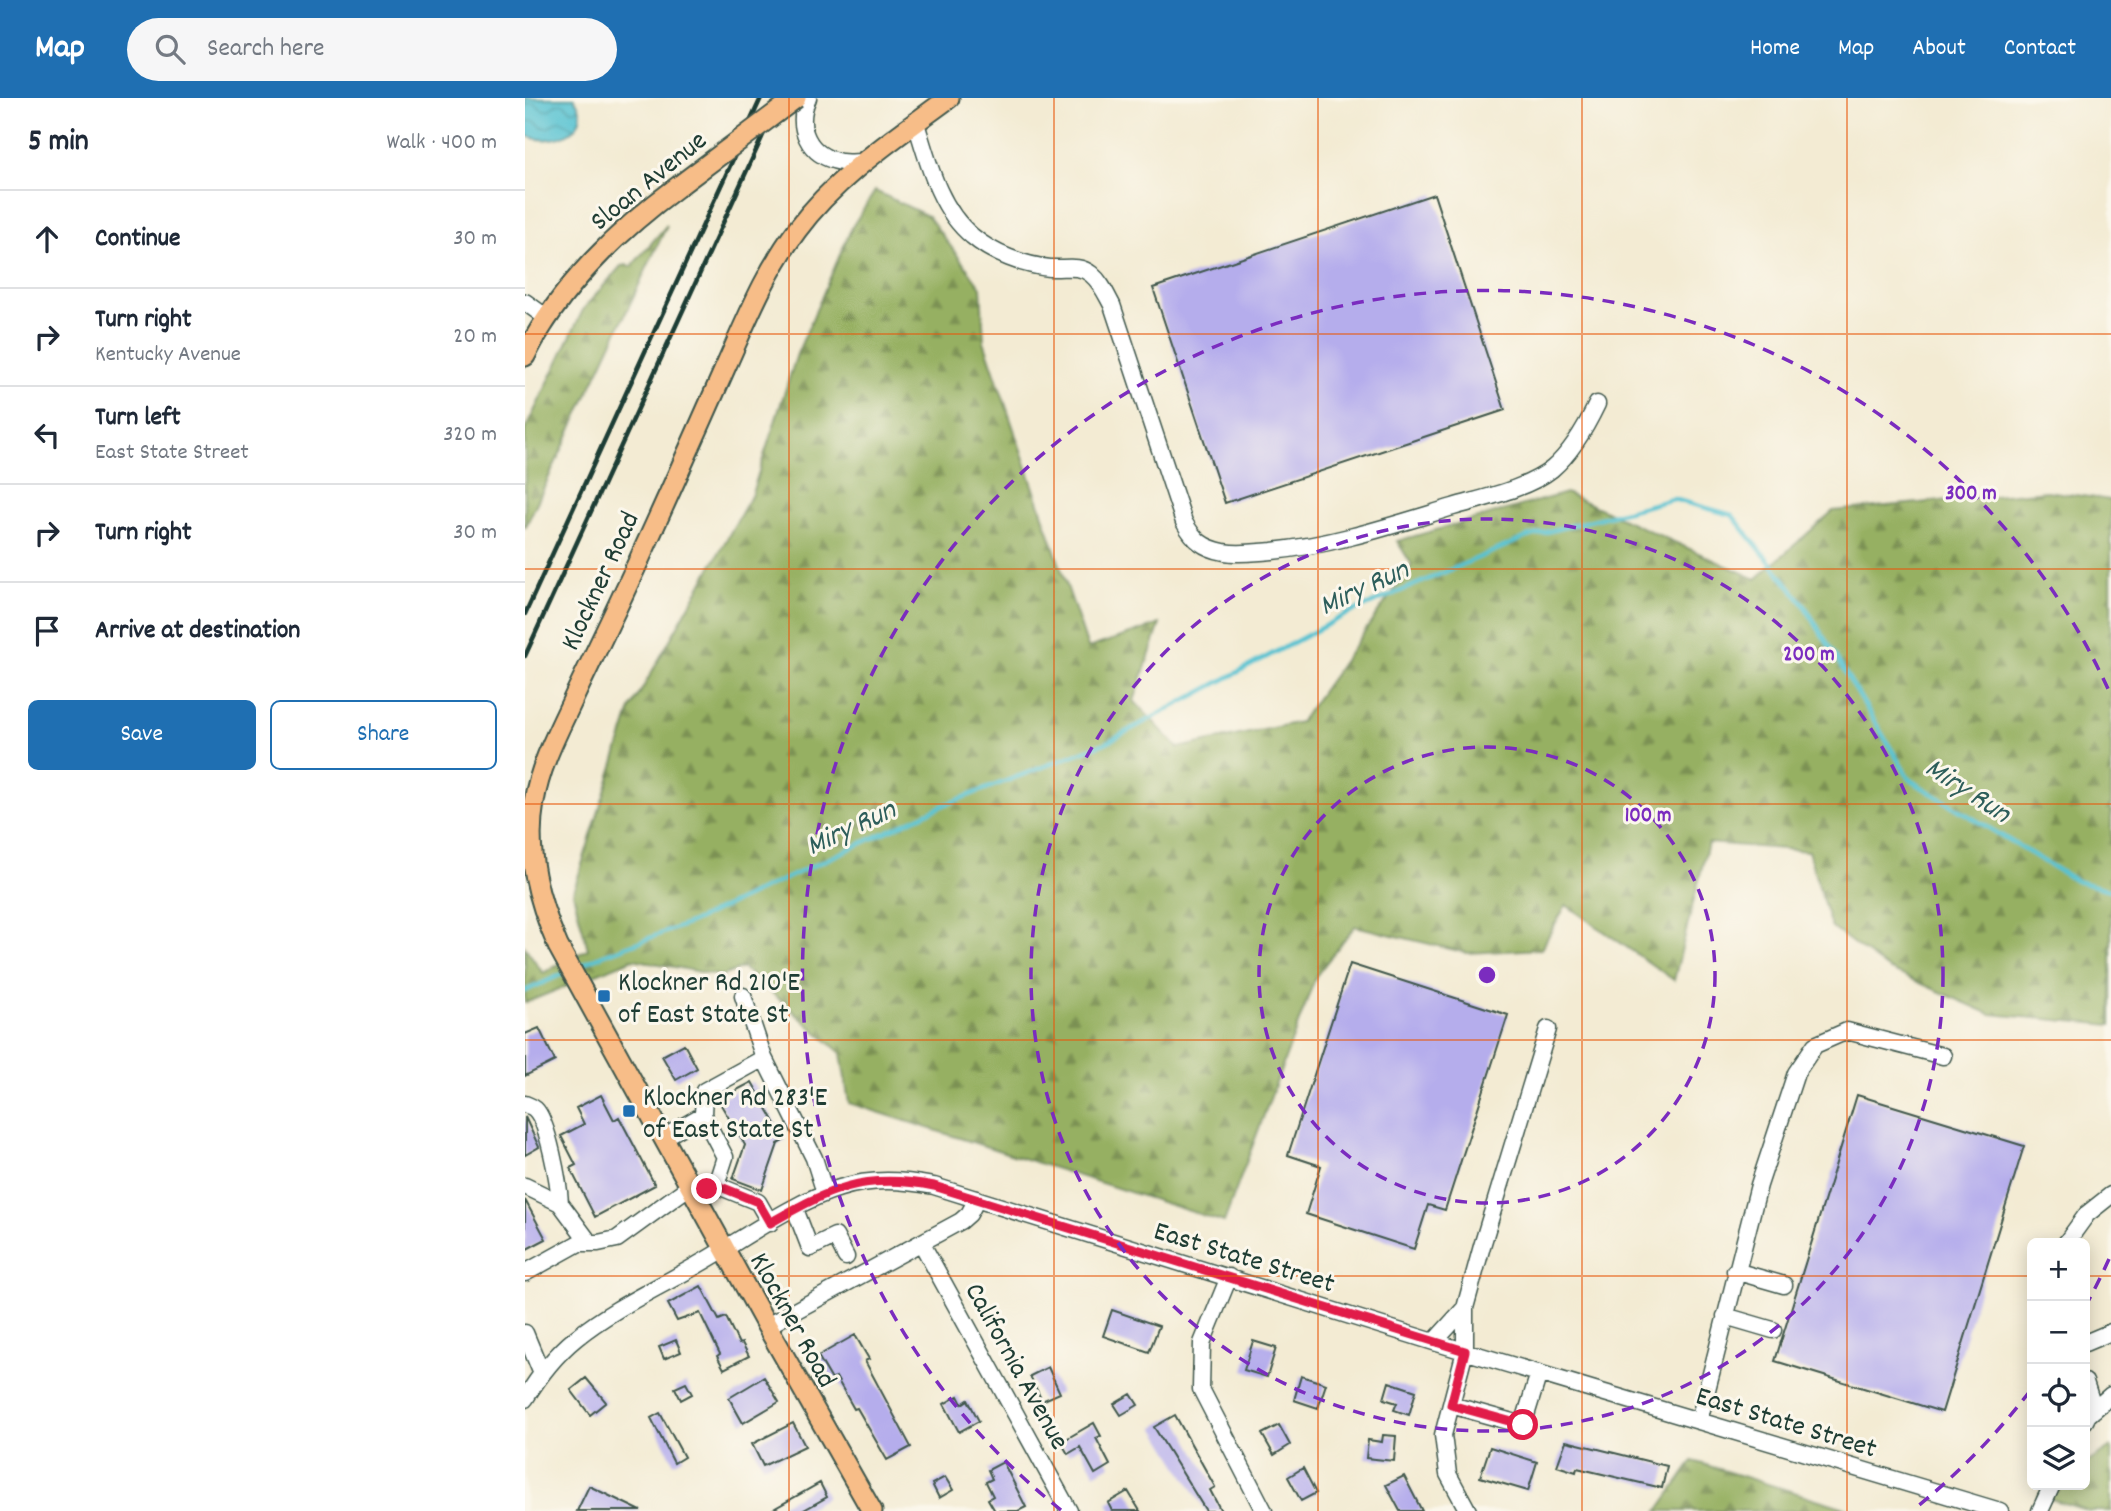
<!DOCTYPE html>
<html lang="en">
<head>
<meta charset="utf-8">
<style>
	body { margin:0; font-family:Dekko,sans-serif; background:#f6f6f7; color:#1f2937 }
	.controls { position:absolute; right:21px; bottom:21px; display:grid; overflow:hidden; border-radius:10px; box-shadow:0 4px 18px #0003 }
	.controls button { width:63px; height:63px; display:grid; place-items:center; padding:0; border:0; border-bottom:2px solid #e0e1e3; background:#fff; color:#1f2937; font:35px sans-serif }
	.stop { position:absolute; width:21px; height:21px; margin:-16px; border:5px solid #e11d48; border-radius:50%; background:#fff }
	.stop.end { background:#e11d48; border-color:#fff; box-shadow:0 2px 7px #0008 }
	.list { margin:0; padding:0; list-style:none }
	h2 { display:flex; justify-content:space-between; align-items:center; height:91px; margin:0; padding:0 28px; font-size:30px }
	h2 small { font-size:23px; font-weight:400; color:#747a83 }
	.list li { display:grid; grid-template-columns:46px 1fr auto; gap:21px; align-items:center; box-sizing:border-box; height:98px; padding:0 28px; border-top:2px solid #e0e1e3 }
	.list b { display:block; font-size:26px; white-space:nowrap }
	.list p { margin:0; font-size:23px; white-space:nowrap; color:#747a83 }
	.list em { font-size:23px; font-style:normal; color:#747a83 }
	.actions { display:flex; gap:14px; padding:21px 28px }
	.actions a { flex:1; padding:16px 0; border:2px solid #1f6fb2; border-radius:10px; text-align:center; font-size:24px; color:#1f6fb2 }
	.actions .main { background:#1f6fb2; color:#fff }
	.icon { flex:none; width:38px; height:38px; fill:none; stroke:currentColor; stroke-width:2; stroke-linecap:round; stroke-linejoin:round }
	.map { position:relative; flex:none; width:1586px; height:1413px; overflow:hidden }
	header { display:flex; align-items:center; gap:42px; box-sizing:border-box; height:98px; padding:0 35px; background:#1f6fb2; color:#fff }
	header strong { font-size:33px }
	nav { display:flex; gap:38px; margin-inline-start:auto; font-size:24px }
	.search { width:490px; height:63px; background:#f6f6f7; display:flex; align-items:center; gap:18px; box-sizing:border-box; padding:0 24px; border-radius:38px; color:#747a83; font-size:26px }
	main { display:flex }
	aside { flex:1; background:#fff }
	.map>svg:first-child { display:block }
	.forest { fill:url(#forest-firs); stroke:#5a764b; stroke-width:2 }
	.water { fill:url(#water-waves); stroke:#3b8082; stroke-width:2 }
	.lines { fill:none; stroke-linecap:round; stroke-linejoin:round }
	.stream { stroke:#57c2d1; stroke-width:4.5 }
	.building { fill:#b5adec }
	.minor-casing { stroke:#3f574c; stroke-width:19 }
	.major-casing { stroke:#3f574c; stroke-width:23 }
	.minor { stroke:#fff; stroke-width:16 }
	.major { stroke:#f7bd88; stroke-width:19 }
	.rail { stroke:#1f3d34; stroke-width:4.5 }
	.major-bridge-casing { stroke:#3f574c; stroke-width:23; stroke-linecap:butt }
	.major-bridge { stroke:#f7bd88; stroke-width:19 }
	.route { stroke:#e11d48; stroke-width:9 }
	.grid { fill:none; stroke:#e8590c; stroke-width:2; stroke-opacity:0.55 }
	.ring { fill:none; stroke:#7b2cbf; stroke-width:3.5; stroke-dasharray:12 9 }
	.poi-dot { fill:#1f6fb2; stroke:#fbf7ec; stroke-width:2.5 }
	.labels { text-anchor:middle; stroke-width:6; stroke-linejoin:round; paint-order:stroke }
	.street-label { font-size:28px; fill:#1f3d34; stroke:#fbf7ec }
	.poi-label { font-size:28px; fill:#1f3d34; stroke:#fbf7ec; text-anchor:start }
	.water-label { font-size:30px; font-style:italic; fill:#2d5e5b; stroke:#fbf7ec }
	.centre { fill:#7b2cbf; stroke:#fbf7ec; stroke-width:3.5 }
	.ring-label { font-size:21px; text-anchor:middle; font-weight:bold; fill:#7b2cbf; stroke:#fbf7ec; stroke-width:6; stroke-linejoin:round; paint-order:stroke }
</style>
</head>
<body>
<header>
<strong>Map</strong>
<div class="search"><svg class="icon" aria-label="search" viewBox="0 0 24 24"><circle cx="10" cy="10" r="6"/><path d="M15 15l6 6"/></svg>Search here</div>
<nav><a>Home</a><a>Map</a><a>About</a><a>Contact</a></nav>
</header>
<main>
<aside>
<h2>5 min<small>Walk · 400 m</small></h2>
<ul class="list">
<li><svg class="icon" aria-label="ahead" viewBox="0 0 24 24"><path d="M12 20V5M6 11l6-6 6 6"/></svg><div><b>Continue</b></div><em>30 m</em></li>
<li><svg class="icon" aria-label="right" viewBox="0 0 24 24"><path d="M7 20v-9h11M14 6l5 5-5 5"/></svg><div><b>Turn right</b><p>Kentucky Avenue</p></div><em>20 m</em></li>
<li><svg class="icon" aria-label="left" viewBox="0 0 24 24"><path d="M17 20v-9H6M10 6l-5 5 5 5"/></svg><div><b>Turn left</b><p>East State Street</p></div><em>320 m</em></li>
<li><svg class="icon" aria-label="right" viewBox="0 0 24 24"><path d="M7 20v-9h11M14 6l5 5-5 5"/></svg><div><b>Turn right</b></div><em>30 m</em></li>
<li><svg class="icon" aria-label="arrive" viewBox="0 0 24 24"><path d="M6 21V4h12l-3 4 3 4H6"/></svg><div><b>Arrive at destination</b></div></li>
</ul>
<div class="actions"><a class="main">Save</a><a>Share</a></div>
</aside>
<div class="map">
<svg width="1586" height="1413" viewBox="0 0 1586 1413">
	<defs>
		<pattern id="forest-firs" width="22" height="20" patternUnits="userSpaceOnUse" patternTransform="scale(1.75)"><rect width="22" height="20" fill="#96b062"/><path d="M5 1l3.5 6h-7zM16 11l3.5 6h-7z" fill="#7a9052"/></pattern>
		<pattern id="water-waves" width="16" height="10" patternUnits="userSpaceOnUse" patternTransform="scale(1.75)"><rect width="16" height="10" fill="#57c2d1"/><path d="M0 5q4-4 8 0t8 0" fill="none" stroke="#479faa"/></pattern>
	</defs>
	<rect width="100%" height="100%" fill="#fbf7ec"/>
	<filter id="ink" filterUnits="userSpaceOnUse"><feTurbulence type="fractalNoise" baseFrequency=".0143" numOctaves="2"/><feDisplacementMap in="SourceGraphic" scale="14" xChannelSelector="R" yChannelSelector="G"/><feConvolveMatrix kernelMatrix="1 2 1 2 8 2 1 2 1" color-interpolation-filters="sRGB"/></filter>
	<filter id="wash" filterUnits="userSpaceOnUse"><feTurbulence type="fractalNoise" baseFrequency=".00686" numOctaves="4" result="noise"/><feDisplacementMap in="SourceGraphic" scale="28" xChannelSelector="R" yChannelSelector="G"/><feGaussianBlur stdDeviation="1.57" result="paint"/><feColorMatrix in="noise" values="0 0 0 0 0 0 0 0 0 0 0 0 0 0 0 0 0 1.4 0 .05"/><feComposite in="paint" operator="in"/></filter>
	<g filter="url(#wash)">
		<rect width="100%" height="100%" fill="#f3ebd3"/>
		<path class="forest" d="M350 93 403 118 456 189 459 243 563 550 635 526 609 603 653 650 775 624 887 467 872 443 1041 395 1231 481 1308 413 1522 393 1586 402V927L1465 916 1363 871 1306 829 1283 753 1183 745 1149 882 1041 807 1016 851 942 855 830 828 791 878 699 1124 324 1005 316 955 218 870 196 878 108 861 0 905V849L18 875 63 851 48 795 106 611 226 398 272 256 327 129Z
			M142 127 0 430V332L59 210 96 168 102 167 106 169Z
			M1586 1349V1413H1564L1513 1397 1528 1387H1560V1366Z
			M1168 1363 1330 1413H1133Z"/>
		<path class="water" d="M0 0H49C72 30 29 51 0 37Z"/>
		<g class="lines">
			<path class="stream" d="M50 870 78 857 165 825 419 707 580 645 822 516 1002 439 1148 401 1207 417 1278 505 1385 682 1551 783 1586 792
				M0 893 42 874"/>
		</g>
		<g id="blocks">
			<path class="building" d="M909 96 980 312 700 405 628 190Z
				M825 866 983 917 920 1112 903 1107 889 1151 781 1116 796 1068 763 1057Z
				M14 930 30 963 0 978V936Z
				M159 946 172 970 151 982 137 958Z
				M227 984 260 1042 253 1046 237 1092 208 1081 220 1047 193 1002Z
				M76 997 89 1022 94 1019 130 1087 70 1119 45 1070 51 1067 36 1038 59 1026 51 1010Z
				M1332 997 1499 1048 1417 1314 1250 1263Z
				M0 1019 14 1049 0 1057Z
				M0 1102 21 1141 0 1152Z
				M176 1188 194 1222 201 1219 214 1246 217 1245 224 1258 199 1271 192 1258 195 1256 175 1215 152 1223 143 1206Z
				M587 1212 634 1228 624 1254 578 1238Z
				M330 1237 344 1261 340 1263 386 1349 362 1362 332 1310 329 1311 311 1279 307 1282 293 1258Z
				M151 1242 156 1254 139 1261 134 1249Z
				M728 1243 751 1250 742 1279 719 1272Z
				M523 1269 535 1295 517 1303 505 1278Z
				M776 1278 801 1286 793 1310 769 1302Z
				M239 1279 254 1304 218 1325 204 1300Z
				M61 1280 81 1304 65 1317 46 1292Z
				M864 1284 891 1293 884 1317 869 1312 872 1305 859 1301Z
				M161 1285 167 1296 156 1302 150 1290Z
				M606 1296 613 1307 596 1317 589 1306Z
				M433 1298 437 1306 443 1302 454 1323 434 1334 419 1306Z
				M135 1315 159 1359 149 1365 126 1320Z
				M650 1317 690 1389 685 1392 696 1413H681L629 1329Z
				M268 1325 280 1348 238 1368 227 1346Z
				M569 1325 576 1338 571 1340 585 1367 570 1376 555 1349 543 1356 536 1344Z
				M754 1327 765 1347 749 1357 737 1336Z
				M858 1337 871 1338 869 1363 841 1360 843 1342 857 1344Z
				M1041 1343 1142 1368 1137 1390 1052 1370 1051 1374 1032 1368Z
				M965 1349 1012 1364 1003 1393 955 1379Z
				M478 1364 501 1409 493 1413H470L463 1401 468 1398 461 1384 467 1381 463 1372Z
				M778 1370 791 1395 776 1403 763 1379Z
				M879 1378 897 1413H875L861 1387Z
				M420 1379 428 1392 414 1400 407 1386Z
				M295 1385 302 1399 277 1413H245Z
				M64 1388 116 1413H52Z
				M603 1393 615 1413H587L583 1405Z"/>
		</g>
	</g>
	<g filter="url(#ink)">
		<use href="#blocks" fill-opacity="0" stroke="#3f574c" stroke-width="2"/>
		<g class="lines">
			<g class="minor-casing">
				<path id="minor" d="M283 0C270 29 283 58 316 64 323 65 331 64 338 64
					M391 25C403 64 414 111 447 138 468 156 498 167 525 170 540 171 554 166 566 176 576 184 581 196 587 207L659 424C669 442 678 450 699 454 715 457 731 454 747 453 809 447 868 427 928 409 958 400 1002 391 1027 371 1047 354 1061 329 1072 306
					M0 204 22 220
					M218 898 239 960 289 1060 300 1095
					M0 1006C4 1008 7 1008 10 1011 23 1023 34 1086 35 1105
					M178 1017 179 993 239 960
					M138 1040 178 1017 200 1059 191 1087
					M0 1088 35 1105 64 1144
					M170 1097 191 1087 233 1104 245 1125
					M270 1111 285 1150 310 1138 321 1159
					M1541 1145 1562 1116 1586 1097
					M397 1146 544 1413
					M1210 1173 1259 1187
					M0 1175 54 1145H73L92 1141 165 1088
					M704 1179 677 1245 676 1291 739 1413
					M940 1210V1253L918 1337 923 1376 943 1413
					M1200 1218 1248 1232
					M242 1228 436 1123 444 1116 452 1101
					M0 1235 17 1276
					M909 1244 940 1210 957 1148 1023 931
					M1560 1245 1586 1234
					M1560 1284 1569 1312
					M0 1301C14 1278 30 1257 51 1240 88 1210 133 1190 174 1166 215 1143 270 1103 315 1090 347 1080 377 1082 409 1088L909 1244 1475 1413
					M926 1307 998 1327 1014 1275
					M1174 1323 1234 1087 1271 975 1290 947 1322 933 1418 958
					M1560 1323 1563 1317 1586 1297
					M1515 1413 1527 1387"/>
			</g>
			<g class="major-casing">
				<path id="major" d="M0 258C35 188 93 133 155 87
					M347 1413 242 1228 33 848C13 802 0 754 9 704 15 666 35 630 51 595 74 547 97 500 119 451 147 390 174 329 201 268 222 221 241 173 272 132 312 78 370 40 424 0"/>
			</g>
			<use href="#minor" class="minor"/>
			<use href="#major" class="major"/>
			<path class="rail" d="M0 516 236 0
				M0 558 255 0"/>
			<g class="major-bridge-casing">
				<path id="major-bridge" d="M155 87 271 0"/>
			</g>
			<use href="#major-bridge" class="major-bridge"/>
		</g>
	</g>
	<g class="lines" filter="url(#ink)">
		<path class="route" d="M182 1091 191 1087 233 1104 245 1125C305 1091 338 1074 409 1088L940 1253 926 1307 998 1327"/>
	</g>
	<path class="grid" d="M264 0V1413M529 0V1413M793 0V1413M1057 0V1413M1322 0V1413M0 236H1586M0 471H1586M0 706H1586M0 942H1586M0 1178H1507M1560 1178H1586"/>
	<g class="ring">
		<circle cx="962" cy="877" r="228"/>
		<circle cx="962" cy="877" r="456"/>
		<path d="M1584 1161A684 684 0 0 1 1560 1209M1505 1293A684 684 0 0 1 1388 1412M536 1412A684 684 0 1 1 1584 593"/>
	</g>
	<g class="poi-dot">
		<rect x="72" y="891" width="14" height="14" rx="3.5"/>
		<rect x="97" y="1006" width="14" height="14" rx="3.5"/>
	</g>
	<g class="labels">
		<g class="street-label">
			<text transform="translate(122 81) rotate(-39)" y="10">Sloan Avenue</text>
			<text transform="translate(73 482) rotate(-65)" y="10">Klockner Road</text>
			<text transform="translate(720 1157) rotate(17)" y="10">East State Street</text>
			<text transform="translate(270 1221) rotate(61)" y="10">Klockner Road</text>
			<text transform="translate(494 1267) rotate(61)" y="10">California Avenue</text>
			<text transform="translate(1262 1322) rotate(17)" y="10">East State Street</text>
		</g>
		<g class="poi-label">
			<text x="93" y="892">Klockner Rd 210'E<tspan x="93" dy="32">of East State St</tspan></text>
			<text x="118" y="1007">Klockner Rd 283'E<tspan x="118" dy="32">of East State St</tspan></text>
		</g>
		<g class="water-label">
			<text transform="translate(838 488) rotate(-25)" y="10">Miry Run</text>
			<text transform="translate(1444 691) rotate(33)" y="10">Miry Run</text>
			<text transform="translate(325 728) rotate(-25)" y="10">Miry Run</text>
		</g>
	</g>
	<circle cx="962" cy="877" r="10" class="centre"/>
	<g class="ring-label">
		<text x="1446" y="401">300 m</text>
		<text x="1284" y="562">200 m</text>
		<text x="1123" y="723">100 m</text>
	</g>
</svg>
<div class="controls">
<button>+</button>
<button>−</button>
<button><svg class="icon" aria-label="locate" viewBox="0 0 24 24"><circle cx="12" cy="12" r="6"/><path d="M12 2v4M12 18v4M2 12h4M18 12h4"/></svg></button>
<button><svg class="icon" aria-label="layers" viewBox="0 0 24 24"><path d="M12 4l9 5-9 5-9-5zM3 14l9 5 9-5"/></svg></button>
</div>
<div class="stop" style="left:998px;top:1327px"></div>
<div class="stop end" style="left:182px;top:1091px"></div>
</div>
</main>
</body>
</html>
